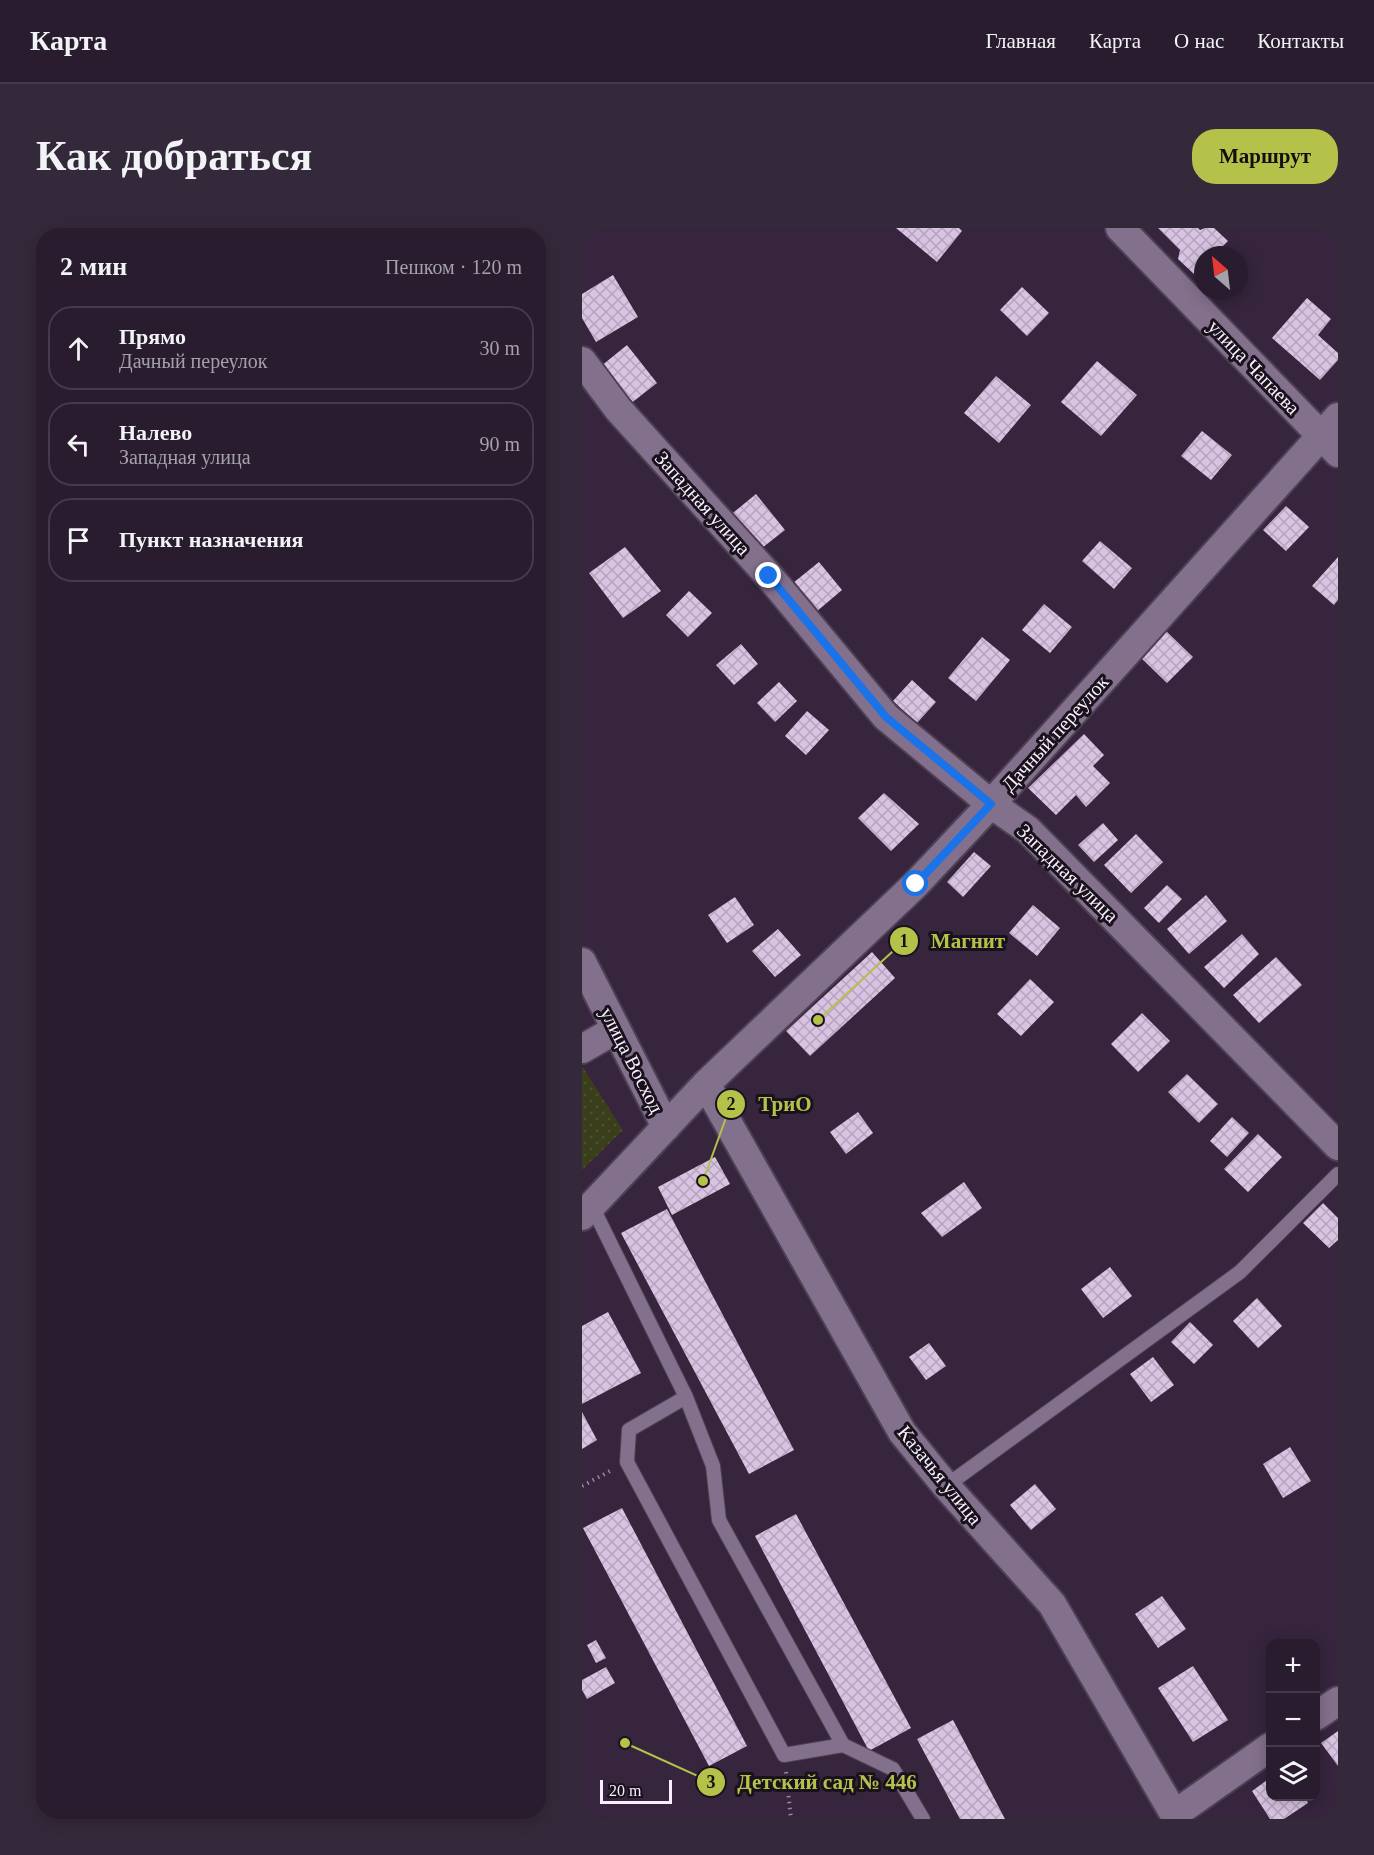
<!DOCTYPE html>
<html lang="ru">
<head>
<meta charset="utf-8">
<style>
	body { margin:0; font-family:Georgia,serif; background:#34293a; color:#f1f3f6 }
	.controls { position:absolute; right:18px; bottom:18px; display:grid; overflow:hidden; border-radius:12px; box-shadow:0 3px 15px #0003 }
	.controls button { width:54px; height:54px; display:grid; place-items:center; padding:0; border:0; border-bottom:2px solid #443a4a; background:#281c2e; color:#f1f3f6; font:30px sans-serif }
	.compass { position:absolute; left:612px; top:18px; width:54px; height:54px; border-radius:50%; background:#281c2e; box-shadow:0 3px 15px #0003; rotate:332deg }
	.scale { position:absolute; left:18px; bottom:15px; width:72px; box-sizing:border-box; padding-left:6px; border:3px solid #faefff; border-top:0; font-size:16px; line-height:21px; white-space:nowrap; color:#faefff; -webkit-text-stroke:4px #19121d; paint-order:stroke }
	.stop { position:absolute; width:18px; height:18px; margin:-14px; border:4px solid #1a73e8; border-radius:50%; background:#fff }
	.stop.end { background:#1a73e8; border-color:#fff; box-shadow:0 2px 6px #0008 }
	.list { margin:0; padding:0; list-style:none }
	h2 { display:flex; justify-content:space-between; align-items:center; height:78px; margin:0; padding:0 24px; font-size:26px }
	h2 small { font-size:20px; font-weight:400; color:#a5a1aa }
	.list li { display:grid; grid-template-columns:39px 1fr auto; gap:18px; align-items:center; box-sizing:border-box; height:84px; margin:0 12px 12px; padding:0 12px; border:2px solid #443a4a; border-radius:24px }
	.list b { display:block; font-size:22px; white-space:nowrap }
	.list p { margin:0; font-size:20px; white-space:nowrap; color:#a5a1aa }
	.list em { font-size:20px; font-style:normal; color:#a5a1aa }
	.icon { flex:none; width:33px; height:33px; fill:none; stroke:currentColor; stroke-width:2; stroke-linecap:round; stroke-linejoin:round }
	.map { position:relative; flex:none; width:756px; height:1591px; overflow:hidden; border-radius:24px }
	header { display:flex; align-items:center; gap:36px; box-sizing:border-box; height:84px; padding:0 30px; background:#281c2e; border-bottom:2px solid #443a4a }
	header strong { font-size:28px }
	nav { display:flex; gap:33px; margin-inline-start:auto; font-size:21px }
	.intro { display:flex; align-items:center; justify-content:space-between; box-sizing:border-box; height:144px; padding:0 36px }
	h1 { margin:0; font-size:42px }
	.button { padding:15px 27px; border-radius:24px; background:#b5c24a; color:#111; font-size:21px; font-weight:700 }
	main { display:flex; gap:36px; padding:0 36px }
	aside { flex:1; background:#281c2e; border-radius:24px; box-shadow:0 3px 15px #0003 }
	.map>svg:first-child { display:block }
	.park { fill:url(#park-dots) }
	.building { fill:url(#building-cross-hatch) }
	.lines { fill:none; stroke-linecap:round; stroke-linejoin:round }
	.service-casing { stroke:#4e4054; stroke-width:16 }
	.minor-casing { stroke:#4e4054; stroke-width:32 }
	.path { stroke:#97889d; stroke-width:4; stroke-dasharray:1.5 4.5; stroke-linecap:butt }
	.service { stroke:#83708c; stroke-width:14 }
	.minor { stroke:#83708c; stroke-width:28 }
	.route { stroke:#1a73e8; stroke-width:8 }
	.labels { text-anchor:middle; stroke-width:6; stroke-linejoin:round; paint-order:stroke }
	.street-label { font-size:20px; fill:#faefff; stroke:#19121d }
	.leader { fill:none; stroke:#b5c24a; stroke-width:2 }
	.callout-dot { fill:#b5c24a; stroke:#19121d; stroke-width:2 }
	.mark-label { font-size:18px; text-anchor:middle; font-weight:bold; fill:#111 }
	.callout-label { font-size:21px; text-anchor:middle; font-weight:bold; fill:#b5c24a; stroke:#19121d; stroke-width:6; stroke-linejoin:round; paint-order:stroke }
</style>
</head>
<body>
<header>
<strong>Карта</strong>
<nav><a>Главная</a><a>Карта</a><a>О нас</a><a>Контакты</a></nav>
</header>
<div class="intro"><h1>Как добраться</h1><a class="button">Маршрут</a></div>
<main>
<aside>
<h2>2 мин<small>Пешком · 120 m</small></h2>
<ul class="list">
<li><svg class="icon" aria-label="ahead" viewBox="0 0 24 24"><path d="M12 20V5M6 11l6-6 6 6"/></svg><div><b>Прямо</b><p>Дачный переулок</p></div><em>30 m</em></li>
<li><svg class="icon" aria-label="left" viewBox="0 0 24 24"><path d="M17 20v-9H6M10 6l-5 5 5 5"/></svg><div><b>Налево</b><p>Западная улица</p></div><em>90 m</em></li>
<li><svg class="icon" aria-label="arrive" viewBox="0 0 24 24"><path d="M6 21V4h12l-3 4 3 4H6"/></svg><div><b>Пункт назначения</b></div></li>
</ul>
</aside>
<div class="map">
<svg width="756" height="1591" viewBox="0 0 756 1591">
	<defs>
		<pattern id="park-dots" width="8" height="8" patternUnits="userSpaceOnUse" patternTransform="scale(1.5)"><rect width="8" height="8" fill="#3a3e1a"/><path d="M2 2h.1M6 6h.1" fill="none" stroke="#4e5131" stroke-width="1.8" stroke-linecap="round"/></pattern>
		<pattern id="building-cross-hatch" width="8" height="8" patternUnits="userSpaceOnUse" patternTransform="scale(1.5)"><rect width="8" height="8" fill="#d8c3e2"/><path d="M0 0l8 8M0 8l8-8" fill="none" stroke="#b5a4bc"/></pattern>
	</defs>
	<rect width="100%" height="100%" fill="#36253d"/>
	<path class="park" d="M0 838 41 902 0 942Z"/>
	<path class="building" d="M314 0H377L380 3 355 34Z
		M576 0H616L618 2 623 0H632L646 13 632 27H621V38L613 47 596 31 598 22Z
		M31 47 56 89 14 114 0 90V66Z
		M440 59 467 85 445 108 418 82Z
		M725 70 749 91 736 107 756 125V132L738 152 690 110Z
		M45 117 75 155 43 180 13 143Z
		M515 133 555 167 519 208 479 174Z
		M414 148 449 177 417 215 382 185Z
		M620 203 650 227 629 252 599 228Z
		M174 266 203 302 175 324 146 289Z
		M704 278 727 299 704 323 681 302Z
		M518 313 550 340 532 361 500 333Z
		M43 319 79 363 41 390 7 345Z
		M756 329V372L752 377 730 358Z
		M237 334 260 362 234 384 211 355Z
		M107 363 130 385 106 409 84 387Z
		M462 376 490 399 468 425 440 402Z
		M583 402 611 429 585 455 557 428Z
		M400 409 428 432 394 473 366 450Z
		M159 416 176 436 152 457 134 437Z
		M330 452 354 474 335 495 311 473Z
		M197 454 215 473 193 494 175 475Z
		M225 483 247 502 224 527 203 508Z
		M502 506 522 527 511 538 528 555 504 579 494 567 474 587 446 560Z
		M302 565 337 596 309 623 276 590Z
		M521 595 536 612 512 634 496 617Z
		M554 606 581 634 549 665 522 637Z
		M392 624 409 638 381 669 365 654Z
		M585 657 600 671 577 695 562 680Z
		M624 667 645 693 607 726 585 701Z
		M153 669 172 697 145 715 126 687Z
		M451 677 478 700 455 728 427 705Z
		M196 701 219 727 193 749 170 723Z
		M660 706 677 726 642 760 622 739Z
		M290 724 313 750 228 828 204 803Z
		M694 729 720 757 677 795 651 767Z
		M448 751 472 774 439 808 415 786Z
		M560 785 588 813 556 844 529 816Z
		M605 846 636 876 617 895 586 864Z
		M276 884 291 905 264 926 248 904Z
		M650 889 667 905 645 929 628 913Z
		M676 906 700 929 666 964 642 941Z
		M133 929 148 956 90 987 76 959Z
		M382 954 400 980 360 1009 339 985Z
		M741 975 756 990V1012L747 1020 721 995Z
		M85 981 212 1222 167 1246 39 1005Z
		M528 1039 550 1068 521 1090 499 1061Z
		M675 1070 700 1098 676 1120 651 1093Z
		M26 1084 59 1145 0 1176V1098Z
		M608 1094 631 1117 612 1136 589 1114Z
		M347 1115 364 1138 344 1152 327 1129Z
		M571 1129 592 1157 569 1174 548 1146Z
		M0 1184 15 1212 0 1221Z
		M708 1219 729 1253 701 1270 681 1236Z
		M453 1256 474 1281 449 1302 428 1277Z
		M40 1280 165 1518 127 1538 1 1300Z
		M214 1286 329 1500 287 1523 173 1308Z
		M580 1368 604 1401 576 1420 553 1386Z
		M14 1412 24 1430 14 1435 5 1417Z
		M611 1438 646 1492 611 1514 576 1460Z
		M24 1439 33 1455 5 1471 0 1462V1452Z
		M371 1492 423 1591H378L335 1511Z
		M756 1503V1538L739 1515Z
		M688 1550V1568H722L726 1575 702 1591H688L670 1563Z"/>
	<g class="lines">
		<g class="service-casing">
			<path id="service" d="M10 978 104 1169 131 1238 137 1292 261 1517 311 1541 341 1591
				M104 1169 47 1202 45 1234 202 1527 261 1517
				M364 1258 658 1044 756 946"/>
		</g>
		<g class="minor-casing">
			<path id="minor" d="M538 0 756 225
				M0 133 36 181 187 348 304 489 409 576 446 602 756 918
				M0 734 84 899
				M0 821 33 802
				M124 856 320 1204 364 1258 470 1376 595 1591
				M0 988 124 856 334 656 409 576 756 189
				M734 1488 756 1473
				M593 1586 688 1519"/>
		</g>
		<path class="path" d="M0 1258 28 1243
			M204 1544 209 1591"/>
		<use href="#service" class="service"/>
		<use href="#minor" class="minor"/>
	</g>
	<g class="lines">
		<path class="route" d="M187 348 304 489 409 576 334 656"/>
	</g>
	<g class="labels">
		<g class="street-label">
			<text transform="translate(672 139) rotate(46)" y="7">улица Чапаева</text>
			<text transform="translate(121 275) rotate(48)" y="7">Западная улица</text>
			<text transform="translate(473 505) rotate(-48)" y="7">Дачный переулок</text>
			<text transform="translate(486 645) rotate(44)" y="7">Западная улица</text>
			<text transform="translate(50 832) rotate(63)" y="7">улица Восход</text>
			<text transform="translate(358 1247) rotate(51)" y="7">Казачья улица</text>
		</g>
	</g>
	<path class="leader" d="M236 792L322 713M121 953L149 876M43 1515L129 1554"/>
	<g class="callout-dot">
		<circle cx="236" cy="792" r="6"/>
		<circle cx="121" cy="953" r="6"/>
		<circle cx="43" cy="1515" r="6"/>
		<circle cx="322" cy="713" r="15"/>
		<circle cx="149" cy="876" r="15"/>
		<circle cx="129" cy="1554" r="15"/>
	</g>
	<g class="mark-label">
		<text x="322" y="719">1</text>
		<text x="149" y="882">2</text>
		<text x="129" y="1560">3</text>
	</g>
	<g class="callout-label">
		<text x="386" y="720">Магнит</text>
		<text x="203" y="883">ТриО</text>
		<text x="245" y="1561">Детский сад № 446</text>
	</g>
</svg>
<div class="controls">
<button>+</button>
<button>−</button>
<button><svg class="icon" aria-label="layers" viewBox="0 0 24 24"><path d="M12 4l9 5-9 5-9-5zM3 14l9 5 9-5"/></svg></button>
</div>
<svg class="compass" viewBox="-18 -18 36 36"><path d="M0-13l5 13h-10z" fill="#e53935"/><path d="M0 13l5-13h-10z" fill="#a5a1aa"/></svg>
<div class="scale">20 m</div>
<div class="stop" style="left:334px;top:656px"></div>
<div class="stop end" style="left:187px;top:348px"></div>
</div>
</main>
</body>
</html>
